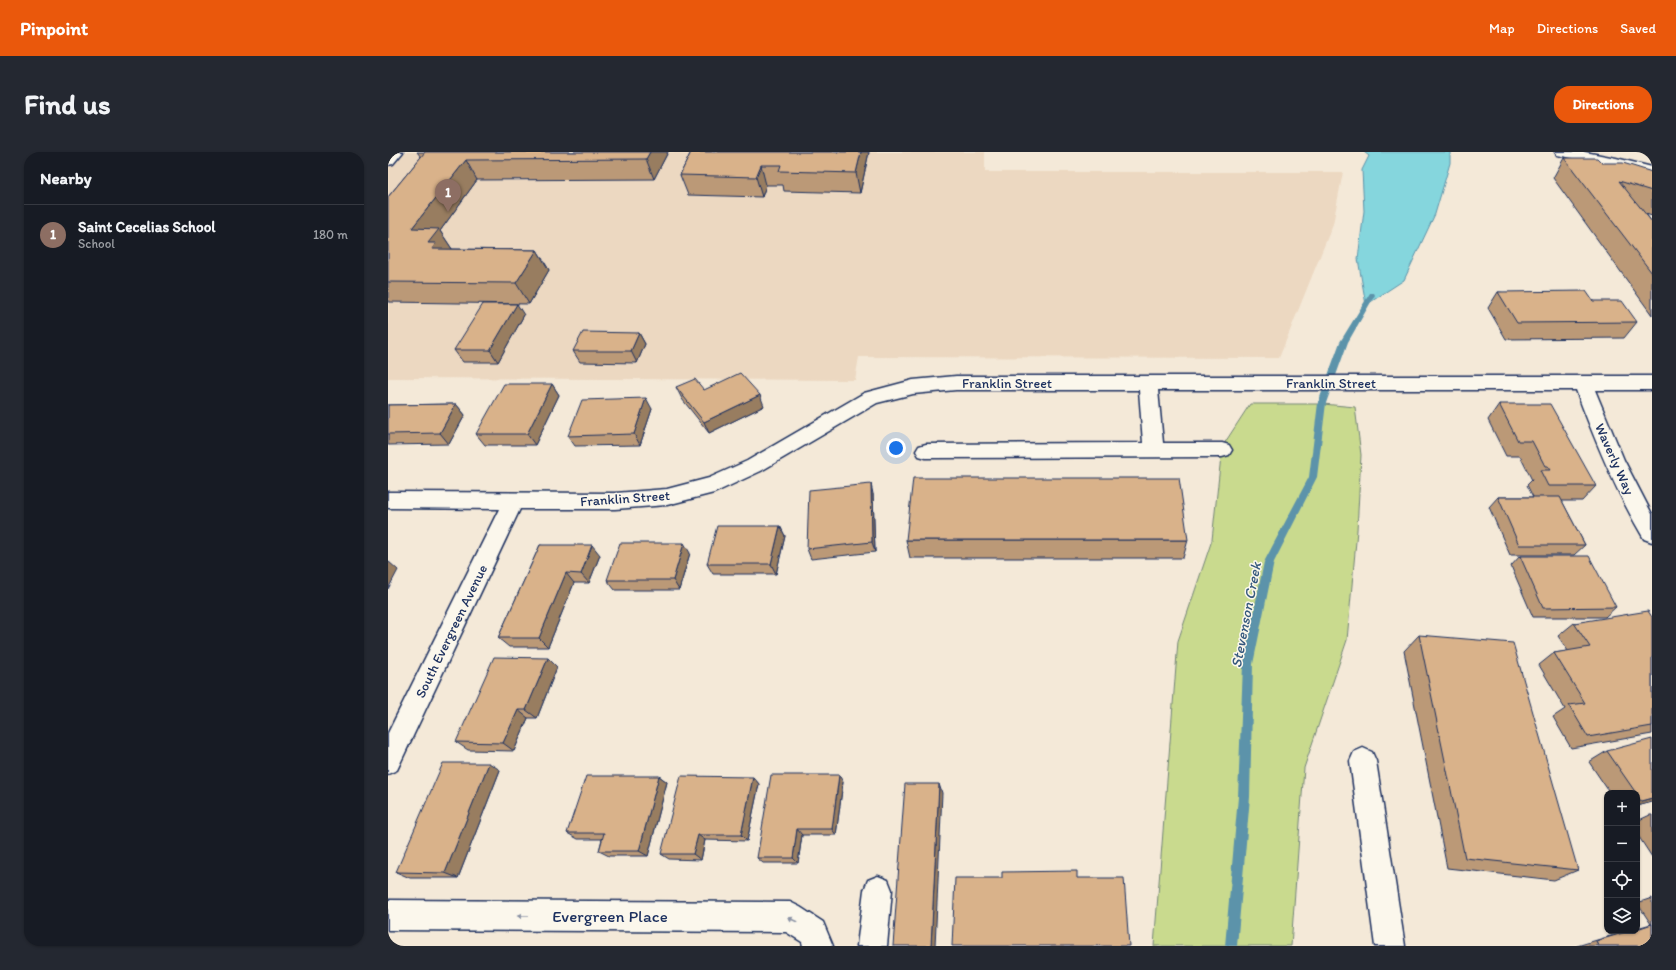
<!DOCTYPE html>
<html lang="en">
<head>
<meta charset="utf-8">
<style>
	body { margin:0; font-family:Itim,sans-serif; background:#242831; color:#f1f3f6 }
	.controls { position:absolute; right:12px; bottom:12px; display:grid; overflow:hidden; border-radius:8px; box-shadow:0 1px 3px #0004 }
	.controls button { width:36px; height:36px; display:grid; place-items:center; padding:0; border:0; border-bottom:1px solid #363941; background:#171b24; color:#f1f3f6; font:20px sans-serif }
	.you { position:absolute; left:508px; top:296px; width:14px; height:14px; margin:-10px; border:3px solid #fff; border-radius:50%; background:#1a73e8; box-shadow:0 0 0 6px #1a73e833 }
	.badge { display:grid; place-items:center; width:26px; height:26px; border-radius:50%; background:#ea580c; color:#fff; font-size:13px; font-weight:700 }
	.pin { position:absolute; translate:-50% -33px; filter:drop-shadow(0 1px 2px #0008) }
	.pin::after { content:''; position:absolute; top:21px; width:14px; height:12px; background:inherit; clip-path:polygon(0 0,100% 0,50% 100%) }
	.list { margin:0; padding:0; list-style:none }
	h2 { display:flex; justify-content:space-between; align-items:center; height:52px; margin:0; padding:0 16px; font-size:17px }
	h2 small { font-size:13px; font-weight:400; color:#9ea1a6 }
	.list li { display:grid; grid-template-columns:26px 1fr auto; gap:12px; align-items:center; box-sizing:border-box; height:60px; padding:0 16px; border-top:1px solid #363941 }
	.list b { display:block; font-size:15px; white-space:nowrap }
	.list p { margin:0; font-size:13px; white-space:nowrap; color:#9ea1a6 }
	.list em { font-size:13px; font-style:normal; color:#9ea1a6 }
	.icon { flex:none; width:22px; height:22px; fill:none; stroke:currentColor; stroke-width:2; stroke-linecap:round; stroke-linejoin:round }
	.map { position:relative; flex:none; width:1264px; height:794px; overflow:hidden; border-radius:16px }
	header { display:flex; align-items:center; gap:24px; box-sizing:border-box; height:56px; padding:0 20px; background:#ea580c; color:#fff }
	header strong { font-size:19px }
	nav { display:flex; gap:22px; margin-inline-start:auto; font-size:14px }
	.intro { display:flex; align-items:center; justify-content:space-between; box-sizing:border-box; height:96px; padding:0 24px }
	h1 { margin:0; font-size:28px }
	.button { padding:10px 18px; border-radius:16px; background:#ea580c; color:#fff; font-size:14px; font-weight:700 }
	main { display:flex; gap:24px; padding:0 24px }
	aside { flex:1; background:#171b24; border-radius:16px; box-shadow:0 1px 3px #0004 }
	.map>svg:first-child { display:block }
	.built { fill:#ecd8c1 }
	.green { fill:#c9da8e; stroke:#728476 }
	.water { fill:#85d6dd; stroke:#5b93aa }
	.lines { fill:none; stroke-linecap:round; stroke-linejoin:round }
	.stream { fill:#5b93aa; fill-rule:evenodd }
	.minor-casing { stroke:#1b2f5e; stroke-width:3 }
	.minor { fill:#fbf7ec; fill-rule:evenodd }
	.wall { fill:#b97; stroke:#1b2f5e }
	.shaded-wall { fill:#987d61; stroke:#1b2f5e }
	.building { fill:#d9b28a; stroke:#1b2f5e }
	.oneway { fill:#8b93a5 }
	.labels { text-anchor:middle; stroke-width:3; stroke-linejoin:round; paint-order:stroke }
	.street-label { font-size:14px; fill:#1b2f5e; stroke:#fbf7ec }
	.water-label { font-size:15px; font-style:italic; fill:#36597e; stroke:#fbf7ec }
	.near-street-label { font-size:17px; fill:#1b2f5e; stroke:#fbf7ec }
</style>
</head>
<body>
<header>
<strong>Pinpoint</strong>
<nav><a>Map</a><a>Directions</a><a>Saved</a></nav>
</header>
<div class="intro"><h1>Find us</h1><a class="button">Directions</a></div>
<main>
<aside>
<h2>Nearby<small></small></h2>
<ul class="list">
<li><span class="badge" style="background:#8d6e63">1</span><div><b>Saint Cecelias School</b><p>School</p></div><em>180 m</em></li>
</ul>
</aside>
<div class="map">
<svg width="1264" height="794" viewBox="0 0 1264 794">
	<rect width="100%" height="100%" fill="#f4e9d8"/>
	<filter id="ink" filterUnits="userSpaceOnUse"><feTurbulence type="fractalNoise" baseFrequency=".025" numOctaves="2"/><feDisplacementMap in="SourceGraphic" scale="8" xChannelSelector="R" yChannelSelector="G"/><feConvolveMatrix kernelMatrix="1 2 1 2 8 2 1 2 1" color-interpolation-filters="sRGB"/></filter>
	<g filter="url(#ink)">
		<path class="built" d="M0 0H597V20H955L945 72 891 206 471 205 467 228 0 226Z"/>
		<path class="green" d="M862 252H935L967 255 973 303 969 378 959 488 916 616 903 794H766L790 489 824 388 834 295Z"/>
		<path class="water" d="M976 0H1062V11L1047 62 1016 128 978 153 970 107 976 59 974 18 981 4Z"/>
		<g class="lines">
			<path class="stream" d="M982 141H986L987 143 960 190 938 251 929 325 886 410 865 512 862 645 849 794H837L850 645 855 512 876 410 921 325 930 251 952 190Z"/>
			<g class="minor-casing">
				<path id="minor" d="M0 0H15L5 12 0 13Z
					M1167 0H1197L1228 6 1264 15V24L1226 14 1169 3Z
					M568 224H1264V238H1207L1236 308 1264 362V390L1256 387C1228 340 1207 289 1188 238H770L775 291H834L841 293 844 298 841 303 834 305 538 306 531 304 528 299 531 294 538 292 755 291 751 238H568L525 242 489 251 373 319 326 341 279 353 227 357H132L9 618 0 622V581L111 357 0 356V340L227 341 279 337 321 326 359 309 476 241 525 228Z
					M975 596 984 600 988 609 1017 794H987L962 609 966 600Z
					M490 724 500 728 504 738 499 794H469L476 738 480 728Z
					M0 748 402 750 412 755 435 770 445 794H415L414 790 398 780 0 778Z"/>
			</g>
			<use href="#minor" class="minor"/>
		</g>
		<path class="wall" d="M29 0H280L266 27 89 28 52 79 64 97 149 98 161 118 141 152 0 150V45L33 5Z
			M303 0H481L472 41 396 39 395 33H378L374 45 300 43 292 23Z
			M1176 6 1264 20V64L1258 62 1264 70V163L1165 26Z
			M1110 140 1205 149 1249 170 1236 186 1118 187 1100 156Z
			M136 163 110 210H75L66 198Z
			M251 181 257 192 249 211 192 210 185 199Z
			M164 232 171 243 147 293H97L88 282Z
			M288 235 376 254 321 281 294 247Z
			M68 252 77 263 61 292 0 293V253Z
			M1111 252 1208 334 1194 349H1174L1197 393 1186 403H1122L1101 355 1110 345H1145L1139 333 1144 328 1132 304H1118L1100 268Z
			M264 257 252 293 187 294 180 284Z
			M485 342 487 400 423 407 419 397Z
			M392 374 397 384 388 422H325L319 412Z
			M518 388H800L795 406H522Z
			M152 393 212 403 201 431H186L160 495H121L110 486Z
			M302 401 291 438H227L219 428Z
			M1132 404 1228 455 1217 465H1145L1123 414Z
			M1264 465V582L1183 596 1165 565 1177 557 1151 513 1166 501 1180 499 1170 484 1186 471Z
			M1031 483 1190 718 1166 728 1059 716 1016 499Z
			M160 506 169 515 149 566H140L126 599 80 598 68 590Z
			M1219 599 1264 650 1249 654V641H1222L1201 610Z
			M112 618 70 726H22L8 720Z
			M271 624 279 630 260 704H221L211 699 214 687H190L179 681Z
			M365 625 371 632 359 689 317 688 313 708 281 707 273 702Z
			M455 630 448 683H414L410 711H375L369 706Z
			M1262 663H1264V705L1249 682V669Z
			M1264 746V794H1189L1239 779H1249V776L1263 772 1249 751Z"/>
		<path class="shaded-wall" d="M262 0H280L266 27 258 7Z
			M473 0H481L472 41 468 21Z
			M78 8 89 28 52 79 64 97 58 117 24 76Z
			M373 13 378 33 374 45 368 25Z
			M149 98 161 118 141 152 128 131Z
			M129 152 136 163 110 210 102 198Z
			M251 181 257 192 249 211 243 199Z
			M164 232 171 243 147 293 139 282Z
			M372 243 376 254 321 281 316 270Z
			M258 246 264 257 252 293 246 282Z
			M68 252 77 263 61 292 52 281Z
			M483 332 485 342 487 400 484 390Z
			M392 374 397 384 388 422 383 412Z
			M296 391 302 401 291 438 285 428Z
			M204 393 212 403 201 431 193 422Z
			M0 409 10 418 0 437Z
			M178 421 186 431 160 495 151 486Z
			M160 506 169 515 149 566 138 558Z
			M130 558 140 566 126 599 115 591Z
			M101 611 112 618 70 726 57 721Z
			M451 623 455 630 448 683 444 677Z
			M271 624 279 630 260 704 251 699Z
			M365 625 371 632 359 689 353 683Z
			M551 632 554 641 547 794H543Z
			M1264 646V650L1249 654V651L1253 649Z
			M409 677 414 683 410 711 405 706Z
			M310 683 317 688 313 708 305 702Z"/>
		<path class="building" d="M37 0H262L258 7 78 8 24 76 51 77 40 91H48L44 97 149 98 128 131 0 130V45Z
			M303 0H473L468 21 391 19 393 13H373L368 25 292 23Z
			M1176 6H1209L1214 11H1235L1264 20V39L1231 29 1264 70V121Z
			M1198 139 1205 149H1234L1249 170 1129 171 1110 140Z
			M95 152H129L102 198H66Z
			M195 180 251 181 243 199H185Z
			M352 221 372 243 316 270 288 235 307 227 316 238Z
			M116 232H164L139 282H88Z
			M258 246 246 282 180 284 194 248Z
			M68 252 52 281 0 282V253Z
			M1111 252H1162L1208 334H1160L1152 318H1163L1160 314H1157L1144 289H1130Z
			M525 326H791L800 388H518Z
			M483 332 484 390 419 397 421 338Z
			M1110 345H1172L1197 393H1131Z
			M329 374H392L383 412H319Z
			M232 391H296L285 428H219Z
			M152 393H204L193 422 178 421 151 486H110Z
			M1132 404H1201L1228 455 1155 456Z
			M1260 459 1264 465V574L1200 585 1181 553 1197 551 1166 501 1202 495 1186 471Z
			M1031 483 1125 491 1190 718 1077 706Z
			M106 505 160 506 138 558H130L115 591 68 590Z
			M1264 587V646L1253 649 1249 643V641H1248L1219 599Z
			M55 611H101L57 721 8 720Z
			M383 623H451L444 677H409L405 706H369Z
			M198 624H271L251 699H211L216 681H179Z
			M293 624 365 625 353 683H310L305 702H273Z
			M517 632H551L543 794H505Z
			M689 719V726H736L741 794H564L567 726H614V720Z
			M1264 772V794H1210L1208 789 1241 779H1249V777Z"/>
		<defs><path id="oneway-solid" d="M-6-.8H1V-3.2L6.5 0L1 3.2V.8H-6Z"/></defs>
		<g class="oneway">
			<use href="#oneway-solid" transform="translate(135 764) rotate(-180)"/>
			<use href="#oneway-solid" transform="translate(405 768) rotate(-156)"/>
		</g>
	</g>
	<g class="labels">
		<g class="street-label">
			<text x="619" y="236">Franklin Street</text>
			<text x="943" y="236">Franklin Street</text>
			<text transform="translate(1227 307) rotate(66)" y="5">Waverly Way</text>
			<text transform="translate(237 346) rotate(-4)" y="5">Franklin Street</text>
			<text transform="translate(63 479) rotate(-64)" y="5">South Evergreen Avenue</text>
		</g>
		<g class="water-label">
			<text transform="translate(858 463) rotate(-79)" y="5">Stevenson Creek</text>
		</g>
		<g class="near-street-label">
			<text x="222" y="770">Evergreen Place</text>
		</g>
	</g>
</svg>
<div class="controls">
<button>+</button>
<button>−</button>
<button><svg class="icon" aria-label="locate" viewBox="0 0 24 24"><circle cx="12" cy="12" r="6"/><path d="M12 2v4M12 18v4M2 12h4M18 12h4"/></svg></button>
<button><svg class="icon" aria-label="layers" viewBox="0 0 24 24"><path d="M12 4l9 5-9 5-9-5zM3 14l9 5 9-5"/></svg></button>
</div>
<div class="you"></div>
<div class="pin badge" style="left:60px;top:60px;background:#8d6e63">1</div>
</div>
</main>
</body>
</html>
